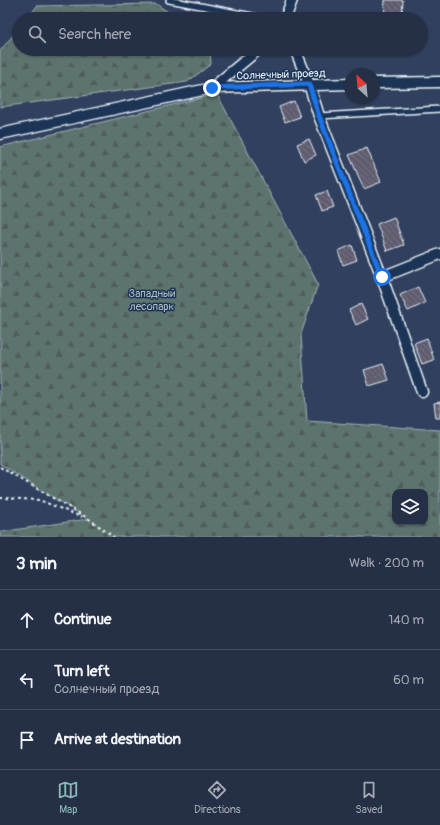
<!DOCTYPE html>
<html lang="en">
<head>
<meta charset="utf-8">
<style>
	body { margin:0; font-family:Pangolin,sans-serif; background:#313c51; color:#f1f3f6 }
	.controls { position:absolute; right:12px; bottom:12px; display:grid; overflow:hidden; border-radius:8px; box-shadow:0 1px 3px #0004 }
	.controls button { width:36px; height:36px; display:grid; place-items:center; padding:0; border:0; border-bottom:1px solid #424b5f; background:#253046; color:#f1f3f6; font:20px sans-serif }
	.compass { position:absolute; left:344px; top:68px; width:36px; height:36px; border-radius:50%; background:#253046; box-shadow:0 1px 3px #0004; rotate:334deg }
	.stop { position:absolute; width:12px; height:12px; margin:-9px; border:3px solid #1a73e8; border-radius:50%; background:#fff }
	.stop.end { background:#1a73e8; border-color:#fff; box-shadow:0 1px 4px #0008 }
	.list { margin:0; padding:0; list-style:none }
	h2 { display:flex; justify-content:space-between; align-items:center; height:52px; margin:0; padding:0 16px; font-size:17px }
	h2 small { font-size:13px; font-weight:400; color:#a3a9b3 }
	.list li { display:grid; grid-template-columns:26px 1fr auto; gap:12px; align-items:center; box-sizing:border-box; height:60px; padding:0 16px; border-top:1px solid #424b5f }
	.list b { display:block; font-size:15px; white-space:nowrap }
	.list p { margin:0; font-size:13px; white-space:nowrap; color:#a3a9b3 }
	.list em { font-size:13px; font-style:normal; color:#a3a9b3 }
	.icon { flex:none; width:22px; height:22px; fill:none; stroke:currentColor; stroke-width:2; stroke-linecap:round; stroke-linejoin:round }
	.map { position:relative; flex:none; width:440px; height:537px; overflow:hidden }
	.search { position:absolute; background:#253046; box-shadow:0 1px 3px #0004; left:12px; right:12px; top:12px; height:44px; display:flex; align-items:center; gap:10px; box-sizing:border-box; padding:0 14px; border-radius:22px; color:#a3a9b3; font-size:15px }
	.sheet { height:232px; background:#253046 }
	nav { display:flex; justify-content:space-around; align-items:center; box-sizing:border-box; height:56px; border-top:1px solid #424b5f; background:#253046; font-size:11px; color:#a3a9b3 }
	nav a { display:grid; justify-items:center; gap:2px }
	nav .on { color:#8bbbb9 }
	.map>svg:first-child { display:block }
	.forest { fill:url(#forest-firs); stroke:#a2b2b3; fill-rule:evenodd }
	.building { fill:url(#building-back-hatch); stroke:#e8f1f8 }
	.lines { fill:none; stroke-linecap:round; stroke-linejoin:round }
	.lane-casing { stroke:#e8f1f8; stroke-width:8 }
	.street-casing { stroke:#e8f1f8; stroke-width:13 }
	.path { stroke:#e8f1f8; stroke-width:2; stroke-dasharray:3 3; stroke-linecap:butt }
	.lane { stroke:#1d3557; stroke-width:5 }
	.street { stroke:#1d3557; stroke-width:10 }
	.route { stroke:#1a73e8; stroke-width:5 }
	.labels { text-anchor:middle; stroke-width:3; stroke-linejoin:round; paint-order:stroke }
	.street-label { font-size:11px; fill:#e8f1f8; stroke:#1d3557 }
	.park-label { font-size:11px; fill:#b0bfc1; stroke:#1d3557 }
</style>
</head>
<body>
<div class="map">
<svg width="440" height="537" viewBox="0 0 440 537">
	<defs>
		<pattern id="forest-firs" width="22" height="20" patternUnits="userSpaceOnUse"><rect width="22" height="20" fill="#5d736e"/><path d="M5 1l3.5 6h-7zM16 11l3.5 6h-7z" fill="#505b5a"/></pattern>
		<pattern id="building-back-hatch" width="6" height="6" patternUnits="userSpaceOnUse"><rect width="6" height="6" fill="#605b6f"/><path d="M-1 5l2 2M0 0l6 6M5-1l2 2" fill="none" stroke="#777384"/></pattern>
	</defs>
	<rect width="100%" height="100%" fill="#31405e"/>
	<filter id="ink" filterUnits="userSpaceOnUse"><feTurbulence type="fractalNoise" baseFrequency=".025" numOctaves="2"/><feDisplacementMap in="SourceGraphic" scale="8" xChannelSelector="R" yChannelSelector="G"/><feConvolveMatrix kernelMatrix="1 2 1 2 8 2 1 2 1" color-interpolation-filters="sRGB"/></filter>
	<g filter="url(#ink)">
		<path class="forest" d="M156 4 179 19H27L37 6Z
			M19 28V49H210L211 64 187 82 0 107V51Z
			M217 94 318 284 301 334 307 421 440 430V537H0V532L88 519 0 464V147ZM395 492H425V522H395Z"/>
		<path class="building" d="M385 0H403L402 19H384Z
			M294 101 300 117 285 122 279 107Z
			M309 139 316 155 304 161 297 144Z
			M367 148 381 182 364 189 349 155Z
			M327 191 333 207 322 211 316 195Z
			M394 217 404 245 387 251 377 224Z
			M352 245 357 260 343 265 338 251Z
			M418 287 425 303 408 311 400 295Z
			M361 304 368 319 356 325 349 310Z
			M427 338 434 360 422 364 414 343Z
			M383 364 389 380 369 386 364 370Z
			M440 402V418H436L434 403Z"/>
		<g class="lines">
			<g class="lane-casing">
				<path id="lane" d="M169 0 269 19
					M319 116 440 109"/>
			</g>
			<g class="street-casing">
				<path id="street" d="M285 19 292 0
					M295 49 309 84 319 116 382 277 422 392
					M374 83 440 82
					M212 88 350 84
					M0 134 212 88 259 49
					M382 277 440 254"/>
			</g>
			<path class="path" d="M0 467 89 519 114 537
				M0 498H4L39 500 82 517"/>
			<use href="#lane" class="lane"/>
			<use href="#street" class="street"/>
		</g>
	</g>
	<g class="lines" filter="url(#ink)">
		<path class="route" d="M212 88 309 84 319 116 382 277"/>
	</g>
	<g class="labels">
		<g class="street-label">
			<text transform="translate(281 74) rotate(-2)" y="4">Солнечный проезд</text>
		</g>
		<g class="park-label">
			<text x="152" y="297">Западный<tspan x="152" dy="13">лесопарк</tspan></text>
		</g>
	</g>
</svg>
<div class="controls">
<button><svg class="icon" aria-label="layers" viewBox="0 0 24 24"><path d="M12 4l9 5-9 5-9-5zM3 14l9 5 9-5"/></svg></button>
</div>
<svg class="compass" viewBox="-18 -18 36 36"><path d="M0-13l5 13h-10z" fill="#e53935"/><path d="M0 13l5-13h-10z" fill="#a3a9b3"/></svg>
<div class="stop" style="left:382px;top:277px"></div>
<div class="stop end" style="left:212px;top:88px"></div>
<div class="search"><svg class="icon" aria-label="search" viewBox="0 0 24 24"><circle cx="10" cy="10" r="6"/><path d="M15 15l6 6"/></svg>Search here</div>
</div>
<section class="sheet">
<h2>3 min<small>Walk · 200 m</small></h2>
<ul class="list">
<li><svg class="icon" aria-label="ahead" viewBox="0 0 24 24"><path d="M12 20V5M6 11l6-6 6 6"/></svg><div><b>Continue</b></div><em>140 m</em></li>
<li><svg class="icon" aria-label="left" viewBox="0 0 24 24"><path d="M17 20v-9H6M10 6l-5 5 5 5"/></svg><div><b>Turn left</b><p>Солнечный проезд</p></div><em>60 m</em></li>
<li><svg class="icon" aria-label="arrive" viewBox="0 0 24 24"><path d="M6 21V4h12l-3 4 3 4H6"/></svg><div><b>Arrive at destination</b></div></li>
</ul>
</section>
<nav>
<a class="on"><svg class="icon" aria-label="map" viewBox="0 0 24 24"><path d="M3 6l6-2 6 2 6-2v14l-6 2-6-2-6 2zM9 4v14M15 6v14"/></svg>Map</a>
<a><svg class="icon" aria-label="directions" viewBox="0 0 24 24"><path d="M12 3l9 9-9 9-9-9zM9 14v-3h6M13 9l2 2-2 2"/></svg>Directions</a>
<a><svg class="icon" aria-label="saved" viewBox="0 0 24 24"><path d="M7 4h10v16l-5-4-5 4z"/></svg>Saved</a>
</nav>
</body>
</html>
